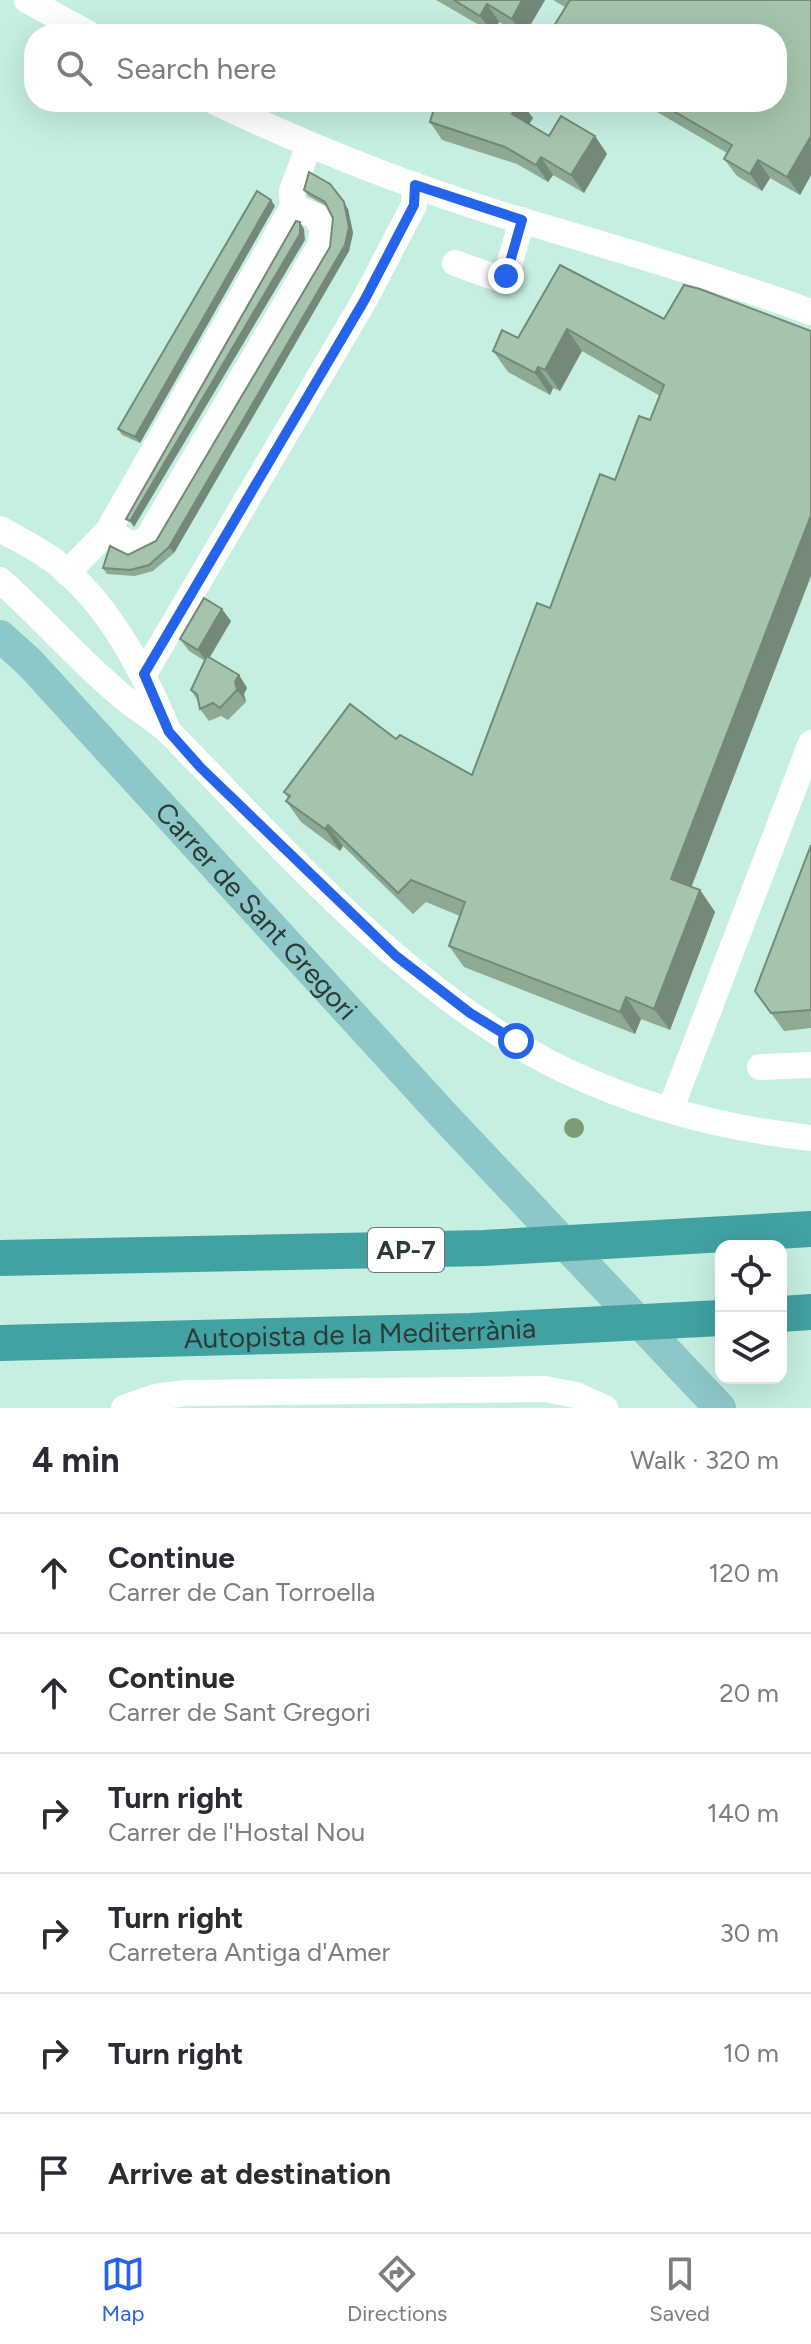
<!DOCTYPE html>
<html lang="en">
<head>
<meta charset="utf-8">
<style>
	body { margin:0; font-family:Figtree,sans-serif; background:#f2f2f3; color:#2b2b33 }
	.controls { position:absolute; right:24px; bottom:24px; display:grid; overflow:hidden; border-radius:16px; box-shadow:0 8px 32px #0002 }
	.controls button { width:72px; height:72px; display:grid; place-items:center; padding:0; border:0; border-bottom:2px solid #e1e1e2; background:#fff; color:#2b2b33; font:40px sans-serif }
	.stop { position:absolute; width:24px; height:24px; margin:-18px; border:6px solid #2563eb; border-radius:50%; background:#fff }
	.stop.end { background:#2563eb; border-color:#fff; box-shadow:0 2px 8px #0008 }
	.list { margin:0; padding:0; list-style:none }
	h2 { display:flex; justify-content:space-between; align-items:center; height:104px; margin:0; padding:0 32px; font-size:34px }
	h2 small { font-size:26px; font-weight:400; color:#7c7c81 }
	.list li { display:grid; grid-template-columns:52px 1fr auto; gap:24px; align-items:center; box-sizing:border-box; height:120px; padding:0 32px; border-top:2px solid #e1e1e2 }
	.list b { display:block; font-size:30px; white-space:nowrap }
	.list p { margin:0; font-size:26px; white-space:nowrap; color:#7c7c81 }
	.list em { font-size:26px; font-style:normal; color:#7c7c81 }
	.icon { flex:none; width:44px; height:44px; fill:none; stroke:currentColor; stroke-width:2; stroke-linecap:round; stroke-linejoin:round }
	.map { position:relative; flex:none; width:811px; height:1408px; overflow:hidden }
	.search { position:absolute; background:#fff; box-shadow:0 8px 32px #0002; left:24px; right:24px; top:24px; height:88px; display:flex; align-items:center; gap:20px; box-sizing:border-box; padding:0 28px; border-radius:32px; color:#7c7c81; font-size:30px }
	.sheet { height:824px; background:#fff }
	nav { display:flex; justify-content:space-around; align-items:center; box-sizing:border-box; height:112px; border-top:2px solid #e1e1e2; background:#fff; font-size:22px; color:#7c7c81 }
	nav a { display:grid; justify-items:center; gap:4px }
	nav .on { color:#2563eb }
	.map>svg:first-child { display:block }
	.lines { fill:none; stroke-linecap:round; stroke-linejoin:round }
	.minor { stroke:#fff; stroke-width:26 }
	.major { stroke:#8ec7c7; stroke-width:32 }
	.highway { stroke:#42a1a1; stroke-width:36 }
	.tree { fill:#7d9c75 }
	.wall { fill:#8fa993 }
	.shaded-wall { fill:#748978 }
	.building { fill:#a6c4ab; stroke:#748978; stroke-width:2 }
	.route { stroke:#2563eb; stroke-width:10 }
	.labels { text-anchor:middle; stroke-width:7; stroke-linejoin:round; paint-order:stroke }
	.shield { fill:#fff; stroke:#6b7672; stroke-width:2 }
	.shield-label { font-size:26px; font-weight:bold; fill:#2b3c36 }
	.street-label { font-size:28px; fill:#2b3c36; stroke:#fff }
</style>
</head>
<body>
<div class="map">
<svg width="811" height="1408" viewBox="0 0 811 1408">
	<rect width="100%" height="100%" fill="#c5efe1"/>
	<g class="lines">
		<path class="minor" d="M27 0 89 34
			M215 102C308 146 405 185 503 215 607 246 709 275 811 312
			M293 207 316 216 323 230 320 246 147 539 133 545 108 531 293 207 292 191 309 145
			M455 263 497 278 506 276 522 220
			M0 529C19 540 41 550 58 564 110 606 142 669 167 728
			M67 573 108 531
			M0 580C42 617 79 661 123 697 138 710 157 720 171 734 288 853 413 998 566 1071 642 1107 728 1129 811 1138
			M144 674 364 301 414 205 415 185
			M760 1067 811 1065
			M671 1108 811 743
			M124 1408 155 1397 186 1393 545 1389 576 1395 605 1408"/>
		<path class="major" id="s1" d="M0 636 30 663 446 1118 720 1408"/>
		<g class="highway">
			<path d="M0 1258 484 1248 811 1229"/>
			<path d="M781 1314 811 1312"/>
			<path id="s2" d="M0 1343 471 1331 721 1318"/>
		</g>
	</g>
	<circle class="tree" cx="574" cy="1128" r="10"/>
	<path class="wall" d="M436 0H545L525 34H520L499 22 493 33Z
		M553 0H811V175L800 195 770 178 762 191 737 176 724 159 727 153 640 102H777L565 7Z
		M436 102H525L527 106 526 109 533 118 529 124 549 136H595L607 154 584 193 553 175 548 182 517 164 442 140 430 122Z
		M304 190 348 209 353 233 349 251 174 553 153 571 135 576 107 574 103 568 156 541 330 247 333 218 328 207 308 196Z
		M275 206 140 443 122 435 118 429Z
		M560 265 664 319 691 887 700 890 715 912 670 1030 641 1019 635 1034 464 967 449 946 460 916 426 902 413 914 343 846 340 851 301 822 286 801 288 798 284 792 396 739 472 775 550 608 615 480 650 420 660 396 582 351 560 391 553 388 550 395 508 372 493 351 518 338Z
		M231 621 209 658 239 675 247 688 244 694 246 702 228 720 221 716 209 721 200 709 198 701 191 690 205 661 189 651 180 639Z
		M811 845V1028L784 1031 755 991Z"/>
	<path class="shaded-wall" d="M522 0H545L525 34H522L512 19Z
		M487 4 499 22 493 33 480 16Z
		M517 102H525L527 106 526 109 533 118 524 132 512 114Z
		M595 136 607 154 584 193 571 175Z
		M811 136V175L800 195 787 177Z
		M541 157 553 175 548 182 536 165Z
		M758 160 770 178 762 191 750 174Z
		M271 200 275 206 140 443 135 437Z
		M344 202 348 209 353 233 349 251 174 553 169 547 349 227Z
		M300 222 304 229 305 240 134 527 130 521Z
		M567 329 582 351 560 391 545 370Z
		M538 367 553 388 550 395 535 373Z
		M811 515V576L686 901 671 879Z
		M222 609 231 621 207 662 198 650Z
		M239 675 247 688 244 694 246 702 237 690 235 682Z
		M328 825 343 846 340 851 325 829Z
		M700 890 715 912 670 1030 654 1009Z
		M626 997 641 1019 635 1034 620 1012Z"/>
	<path class="building" d="M454 0H522L512 19 487 4 480 16Z
		M570 0H811V136L787 177 758 160 750 174 724 159 732 145 658 102H777V34H549Z
		M436 102H519L512 114 549 136 561 116 595 136 571 175 541 157 536 165 505 147 430 122Z
		M309 172 330 184 344 202 349 227 345 245 169 547 149 565 130 570 103 568 110 546 128 555 156 541 330 247 333 218 325 202 304 190Z
		M257 191 271 200 135 437 118 429Z
		M296 221 300 222V234L130 521 126 519Z
		M560 265 664 319 684 285 700 289 811 331V515L671 879 700 890 654 1009 626 997 620 1012 449 946 465 902 411 880 398 893 328 825 325 829 286 801 290 796 284 792 350 704 396 739 400 735 472 775 537 603 550 608 600 474 615 480 639 416 650 420 664 385 567 329 545 370 538 367 535 373 493 351 502 330 518 338Z
		M204 598 222 609 198 650 180 639Z
		M207 656 239 675 235 682 237 690 220 708 213 703 200 709 197 694 191 690Z
		M811 845V1010L771 1013 755 991Z"/>
	<g class="lines">
		<path class="route" d="M506 276 522 220 415 185 414 205 364 301 144 674 169 732 201 768 396 956 470 1013 516 1041"/>
	</g>
	<g class="labels">
		<rect class="shield" x="368" y="1228" width="76" height="44" rx="6"/>
		<g class="shield-label">
			<text x="406" y="1259">AP-7</text>
		</g>
		<g class="street-label">
			<text dy="10" stroke="none"><textPath href="#s1" startOffset="376">Carrer de Sant Gregori</textPath></text>
			<text dy="10" stroke="none"><textPath href="#s2" startOffset="360">Autopista de la Mediterrània</textPath></text>
		</g>
	</g>
</svg>
<div class="controls">
<button><svg class="icon" aria-label="locate" viewBox="0 0 24 24"><circle cx="12" cy="12" r="6"/><path d="M12 2v4M12 18v4M2 12h4M18 12h4"/></svg></button>
<button><svg class="icon" aria-label="layers" viewBox="0 0 24 24"><path d="M12 4l9 5-9 5-9-5zM3 14l9 5 9-5"/></svg></button>
</div>
<div class="stop" style="left:516px;top:1041px"></div>
<div class="stop end" style="left:506px;top:276px"></div>
<div class="search"><svg class="icon" aria-label="search" viewBox="0 0 24 24"><circle cx="10" cy="10" r="6"/><path d="M15 15l6 6"/></svg>Search here</div>
</div>
<section class="sheet">
<h2>4 min<small>Walk · 320 m</small></h2>
<ul class="list">
<li><svg class="icon" aria-label="ahead" viewBox="0 0 24 24"><path d="M12 20V5M6 11l6-6 6 6"/></svg><div><b>Continue</b><p>Carrer de Can Torroella</p></div><em>120 m</em></li>
<li><svg class="icon" aria-label="ahead" viewBox="0 0 24 24"><path d="M12 20V5M6 11l6-6 6 6"/></svg><div><b>Continue</b><p>Carrer de Sant Gregori</p></div><em>20 m</em></li>
<li><svg class="icon" aria-label="right" viewBox="0 0 24 24"><path d="M7 20v-9h11M14 6l5 5-5 5"/></svg><div><b>Turn right</b><p>Carrer de l'Hostal Nou</p></div><em>140 m</em></li>
<li><svg class="icon" aria-label="right" viewBox="0 0 24 24"><path d="M7 20v-9h11M14 6l5 5-5 5"/></svg><div><b>Turn right</b><p>Carretera Antiga d'Amer</p></div><em>30 m</em></li>
<li><svg class="icon" aria-label="right" viewBox="0 0 24 24"><path d="M7 20v-9h11M14 6l5 5-5 5"/></svg><div><b>Turn right</b></div><em>10 m</em></li>
<li><svg class="icon" aria-label="arrive" viewBox="0 0 24 24"><path d="M6 21V4h12l-3 4 3 4H6"/></svg><div><b>Arrive at destination</b></div></li>
</ul>
</section>
<nav>
<a class="on"><svg class="icon" aria-label="map" viewBox="0 0 24 24"><path d="M3 6l6-2 6 2 6-2v14l-6 2-6-2-6 2zM9 4v14M15 6v14"/></svg>Map</a>
<a><svg class="icon" aria-label="directions" viewBox="0 0 24 24"><path d="M12 3l9 9-9 9-9-9zM9 14v-3h6M13 9l2 2-2 2"/></svg>Directions</a>
<a><svg class="icon" aria-label="saved" viewBox="0 0 24 24"><path d="M7 4h10v16l-5-4-5 4z"/></svg>Saved</a>
</nav>
</body>
</html>
